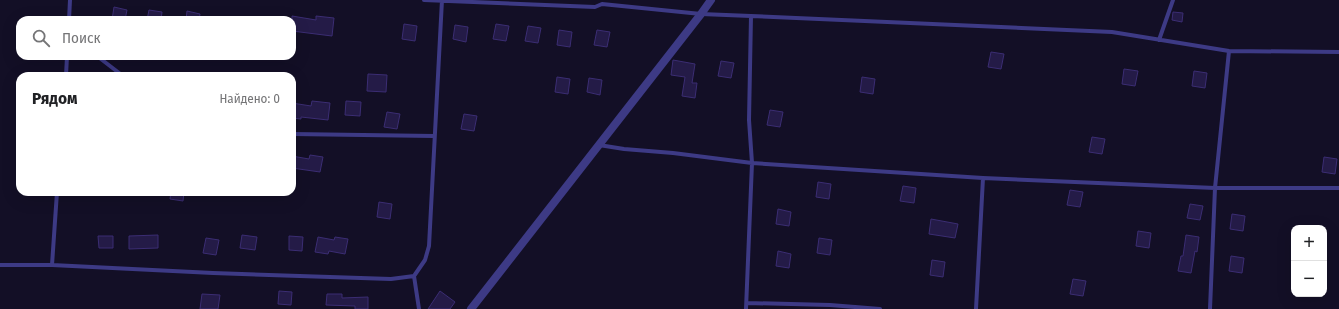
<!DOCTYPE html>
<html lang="ru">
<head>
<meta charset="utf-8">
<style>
	body { margin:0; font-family:"Fira Sans Condensed",sans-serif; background:#f2f2f2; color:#202124 }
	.controls { position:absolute; right:12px; bottom:12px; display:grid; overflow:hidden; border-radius:8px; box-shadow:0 4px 16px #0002 }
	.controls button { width:36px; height:36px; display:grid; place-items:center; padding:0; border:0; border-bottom:1px solid #e0e0e0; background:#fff; color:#202124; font:20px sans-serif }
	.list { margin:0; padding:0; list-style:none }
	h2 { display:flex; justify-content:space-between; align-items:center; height:52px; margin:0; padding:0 16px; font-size:17px }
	h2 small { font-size:13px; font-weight:400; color:#757577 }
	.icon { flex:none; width:22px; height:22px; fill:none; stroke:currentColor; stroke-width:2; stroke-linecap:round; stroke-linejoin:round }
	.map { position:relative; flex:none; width:1339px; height:309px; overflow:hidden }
	.search { position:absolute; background:#fff; box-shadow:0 4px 16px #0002; left:16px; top:16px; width:280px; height:44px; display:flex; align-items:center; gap:10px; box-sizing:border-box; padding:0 14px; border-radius:12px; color:#757577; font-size:15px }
	.panel { position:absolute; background:#fff; box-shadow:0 4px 16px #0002; left:16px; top:72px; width:280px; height:124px; border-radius:12px }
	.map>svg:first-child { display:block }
	.building { fill:#241b47; stroke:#3b2d73 }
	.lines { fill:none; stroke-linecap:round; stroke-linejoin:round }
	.service { stroke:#3d3a85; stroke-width:4 }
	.minor { stroke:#3d3a85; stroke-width:8 }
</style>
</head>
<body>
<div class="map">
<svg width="1339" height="309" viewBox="0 0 1339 309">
	<rect width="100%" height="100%" fill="#130f26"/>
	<path class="building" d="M114 7 127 10 125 20H112Z
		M149 10 162 12 161 20H147Z
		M187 11 200 14 199 20H186Z
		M1173 12 1183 13 1182 22 1172 20Z
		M292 16 316 20V16L334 18 332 36 292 31Z
		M404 24 417 26 415 41 402 39Z
		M496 24 509 26 506 41 493 39Z
		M455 25 468 27 466 42 453 39Z
		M528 26 541 28 538 43 525 41Z
		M559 30 572 32 570 47 557 45Z
		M597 30 610 32 607 47 594 45Z
		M991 52 1004 54 1001 69 988 67Z
		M673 60 695 64 692 83H697L695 98 682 96 685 77 671 75Z
		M721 61 734 63 731 78 718 76Z
		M1124 69 1138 71 1135 86 1122 84Z
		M1194 71 1207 73 1205 88 1192 86Z
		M368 74 387 75 386 92 367 91Z
		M557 77 570 79 568 94 555 92Z
		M862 77 875 79 873 94 860 92Z
		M589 78 602 80 600 95 587 92Z
		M312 101 330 103 328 120 301 117V119L292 118V103L311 106Z
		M346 101 361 102 360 116 345 115Z
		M770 110 783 112 780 127 767 125Z
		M387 112 400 114 397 129 384 127Z
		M464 114 477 116 474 131 461 129Z
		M1092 137 1105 139 1102 154 1089 152Z
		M310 155 323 157 320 172 292 168V156L309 159Z
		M1324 157 1337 159 1335 174 1322 172Z
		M818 182 831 184 829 199 816 197Z
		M903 186 916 188 914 203 900 201Z
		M1070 190 1083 192 1080 207 1067 205Z
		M171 192H184L183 201 170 199Z
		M379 202 392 204 390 219 377 217Z
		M1190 204 1203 206 1200 220 1187 218Z
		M778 209 791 212 789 226 776 224Z
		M1232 214 1245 216 1243 231 1230 229Z
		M931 219 958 224 955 238 929 234Z
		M1138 231 1151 233 1149 248 1136 246Z
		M158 235V248L129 249V236Z
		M242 235 257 237 255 250 240 248Z
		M1186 235 1199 237 1197 252 1195 251 1191 273 1178 271 1181 256H1183Z
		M98 236H113V248H99Z
		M289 236 303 237 302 251 289 250Z
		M318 237 334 240 335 237 348 239 345 254 329 251 328 254 315 252Z
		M206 238 219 240 216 255 203 253Z
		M819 238 832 240 830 255 817 253Z
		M778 251 791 254 789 268 776 266Z
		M1231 256 1244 258 1242 273 1229 271Z
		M932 260 945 262 943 277 930 275Z
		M1073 279 1086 281 1083 296 1070 294Z
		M279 291 292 292 291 305 278 304Z
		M440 291 455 302 450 309H428Z
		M202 294 220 295 218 309H200Z
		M327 294H342V298L368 297V309H355V306L326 305Z"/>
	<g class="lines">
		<path class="service" d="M424 0 595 7 602 4 701 14 751 16 1112 32 1229 51 1339 52
			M69 20 70 0
			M1159 40 1173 0
			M97 56 123 76
			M66 76 67 56
			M292 134 434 136
			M599 145 624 149 673 153 752 163 983 178 1215 188H1339
			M57 192 52 265 213 273 391 279 414 276
			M0 265H52
			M747 303 830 305 880 309
			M419 309 414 276 425 260 429 246 442 0
			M746 309 752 163 749 120 751 16
			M976 309 983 178
			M1210 309 1215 188 1229 51"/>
		<path class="minor" d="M471 309 701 14 711 0"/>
	</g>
</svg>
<div class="controls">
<button>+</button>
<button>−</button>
</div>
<div class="search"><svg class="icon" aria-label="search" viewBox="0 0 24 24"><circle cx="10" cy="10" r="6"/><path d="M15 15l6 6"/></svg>Поиск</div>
<section class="panel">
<h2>Рядом<small>Найдено: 0</small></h2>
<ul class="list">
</ul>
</section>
</div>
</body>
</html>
